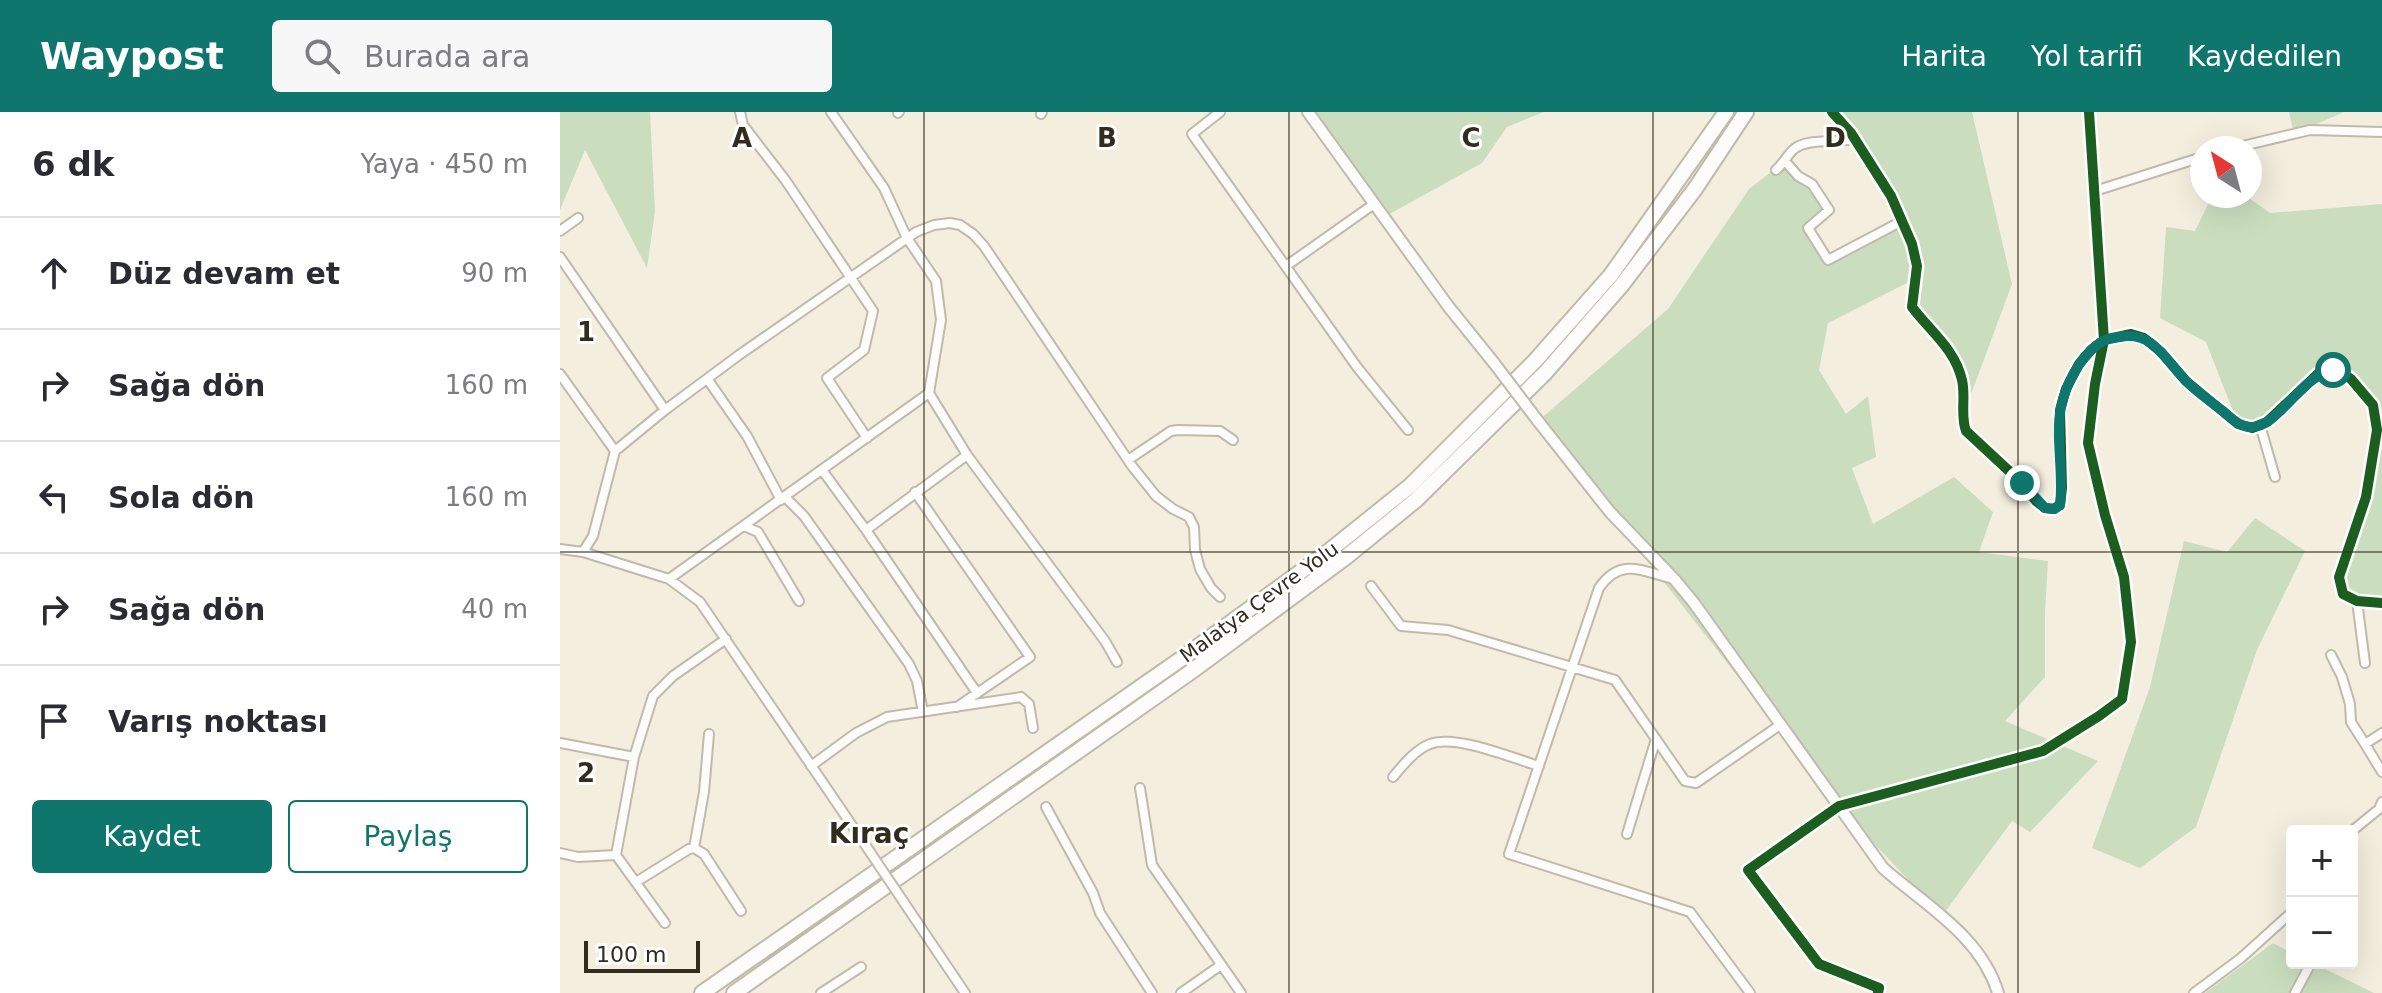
<!DOCTYPE html>
<html lang="tr">
<head>
<meta charset="utf-8">
<style>
	body { margin:0; font-family:"DejaVu Sans",sans-serif; background:#f7f7f7; color:#2b2b33 }
	.controls { position:absolute; right:24px; bottom:24px; display:grid; overflow:hidden; border-radius:8px; box-shadow:0 8px 32px #0002 }
	.controls button { width:72px; height:72px; display:grid; place-items:center; padding:0; border:0; border-bottom:2px solid #e1e1e2; background:#fff; color:#2b2b33; font:40px sans-serif }
	.compass { position:absolute; left:1630px; top:24px; width:72px; height:72px; border-radius:50%; background:#fff; box-shadow:0 8px 32px #0002; rotate:324deg }
	.scale { position:absolute; left:24px; bottom:20px; width:116px; box-sizing:border-box; padding-left:8px; border:4px solid #312c1e; border-top:0; font-size:22px; line-height:28px; white-space:nowrap; color:#312c1e; -webkit-text-stroke:6px #fff; paint-order:stroke }
	.stop { position:absolute; width:24px; height:24px; margin:-18px; border:6px solid #0f766e; border-radius:50%; background:#fff }
	.stop.end { background:#0f766e; border-color:#fff; box-shadow:0 2px 8px #0008 }
	.list { margin:0; padding:0; list-style:none }
	h2 { display:flex; justify-content:space-between; align-items:center; height:104px; margin:0; padding:0 32px; font-size:34px }
	h2 small { font-size:26px; font-weight:400; color:#7c7c81 }
	.list li { display:grid; grid-template-columns:52px 1fr auto; gap:24px; align-items:center; box-sizing:border-box; height:112px; padding:0 32px; border-top:2px solid #e1e1e2 }
	.list b { display:block; font-size:30px; white-space:nowrap }
	.list em { font-size:26px; font-style:normal; color:#7c7c81 }
	.actions { display:flex; gap:16px; padding:24px 32px }
	.actions a { flex:1; padding:18px 0; border:2px solid #0f766e; border-radius:8px; text-align:center; font-size:28px; color:#0f766e }
	.actions .main { background:#0f766e; color:#fff }
	.icon { flex:none; width:44px; height:44px; fill:none; stroke:currentColor; stroke-width:2; stroke-linecap:round; stroke-linejoin:round }
	.map { position:relative; flex:none; width:1822px; height:881px; overflow:hidden }
	header { display:flex; align-items:center; gap:48px; box-sizing:border-box; height:112px; padding:0 40px; background:#0f766e; color:#fff }
	header strong { font-size:38px }
	nav { display:flex; gap:44px; margin-inline-start:auto; font-size:28px }
	.search { width:560px; height:72px; background:#f7f7f7; display:flex; align-items:center; gap:20px; box-sizing:border-box; padding:0 28px; border-radius:8px; color:#7c7c81; font-size:30px }
	main { display:flex }
	aside { flex:1; background:#fff }
	.map>svg:first-child { display:block }
	.green { fill:#cadebf }
	.lines { fill:none; stroke-linecap:round; stroke-linejoin:round }
	.minor-casing { stroke:#c0baac; stroke-width:12 }
	.tertiary-casing { stroke:#c0baac; stroke-width:14 }
	.trunk-casing { stroke:#c0baac; stroke-width:18 }
	.minor { stroke:#fdfcfa; stroke-width:8 }
	.tertiary { stroke:#fdfcfa; stroke-width:10 }
	.trunk { stroke:#fdfcfa; stroke-width:14 }
	.minor-bridge-casing { stroke:#c0baac; stroke-width:12; stroke-linecap:butt }
	.tertiary-bridge-casing { stroke:#c0baac; stroke-width:14; stroke-linecap:butt }
	.minor-bridge { stroke:#fdfcfa; stroke-width:8 }
	.tertiary-bridge { stroke:#fdfcfa; stroke-width:10 }
	.cycleway-casing { stroke:#fff; stroke-width:15 }
	.cycleway { stroke:#1b5e20; stroke-width:10 }
	.route { stroke:#0f766e; stroke-width:10 }
	.grid { fill:none; stroke:#312c1e; stroke-width:2; stroke-opacity:0.55 }
	.labels { text-anchor:middle; stroke-width:6; stroke-linejoin:round; paint-order:stroke }
	.street-label { font-size:20px; fill:#312c1e; stroke:#fff }
	.district-label { font-size:28px; font-weight:bold; fill:#312c1e; stroke:#fff }
	.grid-label { font-size:26px; text-anchor:middle; font-weight:bold; fill:#312c1e; stroke:#fff; stroke-width:6; stroke-linejoin:round; paint-order:stroke }
</style>
</head>
<body>
<header>
<strong>Waypost</strong>
<div class="search"><svg class="icon" aria-label="search" viewBox="0 0 24 24"><circle cx="10" cy="10" r="6"/><path d="M15 15l6 6"/></svg>Burada ara</div>
<nav><a>Harita</a><a>Yol tarifi</a><a>Kaydedilen</a></nav>
</header>
<main>
<aside>
<h2>6 dk<small>Yaya · 450 m</small></h2>
<ul class="list">
<li><svg class="icon" aria-label="ahead" viewBox="0 0 24 24"><path d="M12 20V5M6 11l6-6 6 6"/></svg><div><b>Düz devam et</b></div><em>90 m</em></li>
<li><svg class="icon" aria-label="right" viewBox="0 0 24 24"><path d="M7 20v-9h11M14 6l5 5-5 5"/></svg><div><b>Sağa dön</b></div><em>160 m</em></li>
<li><svg class="icon" aria-label="left" viewBox="0 0 24 24"><path d="M17 20v-9H6M10 6l-5 5 5 5"/></svg><div><b>Sola dön</b></div><em>160 m</em></li>
<li><svg class="icon" aria-label="right" viewBox="0 0 24 24"><path d="M7 20v-9h11M14 6l5 5-5 5"/></svg><div><b>Sağa dön</b></div><em>40 m</em></li>
<li><svg class="icon" aria-label="arrive" viewBox="0 0 24 24"><path d="M6 21V4h12l-3 4 3 4H6"/></svg><div><b>Varış noktası</b></div></li>
</ul>
<div class="actions"><a class="main">Kaydet</a><a>Paylaş</a></div>
</aside>
<div class="map">
<svg width="1822" height="881" viewBox="0 0 1822 881">
	<rect width="100%" height="100%" fill="#f4eede"/>
	<path class="green" d="M0 0H90L95 99 87 156 25 38 0 98Z
		M748 0H984L947 15 922 51 824 105Z
		M1266 0H1412L1452 172 1404 301 1405 282 1394 247 1352 195 1353 168 1268 211 1259 258 1286 302 1308 284 1316 345 1292 356 1313 412 1394 365 1433 400 1419 440 1488 449 1485 500V565L1445 609 1538 649 1470 720 1452 709 1382 804 1279 694 978 309 1108 197 1189 77 1225 49 1269 98 1248 116 1268 148 1339 111 1334 92Z
		M1729 0H1784L1734 22Z
		M1652 84H1686L1710 101 1822 92V491L1797 489 1781 472 1785 442 1814 333 1813 293 1773 258 1700 313 1678 312 1646 230 1600 206 1606 115 1635 119Z
		M1695 406 1745 439 1697 538 1636 715 1580 756 1532 736 1590 575 1624 429 1667 440Z
		M1713 831 1732 841V851H1753L1814 881H1645Z"/>
	<g class="lines">
		<g class="minor-casing">
			<path id="minor" d="M180 0 183 13 226 69 313 199 304 238 267 266 307 326
				M660 0 632 22 797 255 848 318
				M1272 0 1291 21 1331 84 1352 132 1357 154 1352 195C1370 219 1395 237 1402 268 1406 285 1400 303 1406 319L1462 371 1476 389 1485 396 1494 397 1500 393C1508 327 1481 275 1544 228L1529 0
				M338 1 339 0
				M481 2 482 0
				M1674 36 1750 18 1822 20
				M1225 49 1238 64 1252 72 1269 98 1248 116 1268 148 1342 109
				M1216 58C1223 52 1228 42 1234 37 1247 26 1277 31 1294 27
				M1535 79 1642 45
				M0 119 18 106
				M0 145 105 298
				M726 154 814 92
				M0 262 55 339
				M148 268 187 324 221 388
				M369 281 407 343 545 529 557 550
				M1700 313 1715 365
				M568 348 611 319 618 318 660 319 673 328
				M262 358 306 418 417 581
				M355 380 470 545 397 595
				M225 385 244 404 349 552 357 569 363 600
				M184 414 198 420 239 489
				M306 418 407 343
				M0 437 23 440 33 424 55 339 105 298 179 243 356 120 374 113 390 111 400 113 413 122 424 134 572 354 596 384 613 397 629 405 634 415 635 438 640 457 651 476 660 485
				M23 440 109 467 140 490 308 737
				M109 467 369 281 381 208 376 169 347 126 324 76 271 0
				M1114 467C1083 460 1061 444 1039 476L949 742 1130 800 1190 881
				M811 474 841 514 888 518 1055 568 1125 669 1136 671 1220 613
				M1797 489 1805 551
				M1771 543 1782 565 1790 592 1791 610 1805 632
				M1822 621 1805 632 1822 660
				M0 631 74 645 56 743
				M74 645 93 584 113 564 166 527
				M251 654 296 621 327 605 461 585 469 592 473 616
				M833 665C843 653 855 638 870 632 896 622 952 646 979 654
				M580 676 592 753 681 881
				M1279 694 1188 758 1259 852 1319 876 1318 881
				M486 695 533 781 540 801 592 881
				M1792 719 1819 697 1822 690
				M1067 722 1096 627
				M134 736 144 680 149 622
				M0 741 18 745 56 743 105 811
				M76 770 129 737 134 736 144 742 181 799
				M343 789 405 881
				M261 881 301 855
				M621 881 661 853
				M1634 881 1681 846 1732 800
				M1735 881 1751 851"/>
		</g>
		<g class="tertiary-casing">
			<path id="tertiary" d="M748 0 888 194 934 251
				M978 309 1050 400 1115 468 1134 491 1323 756C1365 793 1421 824 1438 881
				M1279 694 1483 639 1539 604 1562 587 1571 530 1564 465 1545 403 1528 331 1535 272 1544 228 1571 222 1584 226 1601 240 1626 269 1678 312 1692 316 1707 310 1760 260 1773 258 1791 267 1813 293 1817 318 1806 385 1779 465 1783 482 1797 489 1822 491"/>
		</g>
		<g class="trunk-casing">
			<path id="trunk" d="M142 881 621 547 769 439 850 374 975 249 1051 163 1166 0
				M174 881 632 559 786 445 856 388 985 261 1061 174 1135 77 1186 0"/>
		</g>
		<use href="#minor" class="minor"/>
		<use href="#tertiary" class="tertiary"/>
		<use href="#trunk" class="trunk"/>
		<g class="minor-bridge-casing">
			<path id="minor-bridge" d="M308 737 343 789"/>
		</g>
		<g class="tertiary-bridge-casing">
			<path id="tertiary-bridge" d="M934 251 978 309"/>
		</g>
		<use href="#minor-bridge" class="minor-bridge"/>
		<use href="#tertiary-bridge" class="tertiary-bridge"/>
		<g class="cycleway-casing">
			<path id="cycleway" d="M1272 0 1291 21 1331 84 1352 132 1357 154 1352 195C1370 219 1395 237 1402 268 1406 285 1400 303 1406 319L1462 371 1476 389 1485 396 1494 397 1500 393 1502 376 1500 298 1506 277 1519 252 1531 238 1544 228 1571 222 1584 226 1601 240 1626 269 1678 312 1692 316 1707 310 1760 260 1773 258 1781 260 1791 267 1813 293 1817 318 1806 385 1779 465 1783 482 1797 489 1822 491
				M1318 881 1319 876 1259 852 1188 758 1279 694 1483 639 1539 604 1562 587 1571 530 1564 465 1545 403 1528 331 1535 272 1544 228 1529 0"/>
		</g>
		<use href="#cycleway" class="cycleway"/>
	</g>
	<g class="lines">
		<path class="route" d="M1462 371 1485 396 1494 397 1500 393C1504 362 1495 323 1501 295 1506 272 1519 247 1537 233 1544 227 1551 226 1560 225 1593 218 1606 249 1626 269 1637 280 1651 290 1664 300 1672 307 1679 314 1690 315 1718 317 1740 264 1773 258"/>
	</g>
	<path class="grid" d="M364 0V881M729 0V881M1093 0V881M1458 0V881M0 440H1822"/>
	<g class="labels">
		<g class="street-label">
			<text transform="translate(699 490) rotate(-36)" y="7">Malatya Çevre Yolu</text>
		</g>
		<g class="district-label">
			<text x="309" y="731">Kıraç</text>
		</g>
	</g>
	<g class="grid-label">
		<text x="182" y="35">A</text>
		<text x="547" y="35">B</text>
		<text x="911" y="35">C</text>
		<text x="1275" y="35">D</text>
		<text x="26" y="229">1</text>
		<text x="26" y="670">2</text>
	</g>
</svg>
<div class="controls">
<button>+</button>
<button>−</button>
</div>
<svg class="compass" viewBox="-18 -18 36 36"><path d="M0-13l5 13h-10z" fill="#e53935"/><path d="M0 13l5-13h-10z" fill="#7c7c81"/></svg>
<div class="scale">100 m</div>
<div class="stop" style="left:1773px;top:258px"></div>
<div class="stop end" style="left:1462px;top:371px"></div>
</div>
</main>
</body>
</html>
